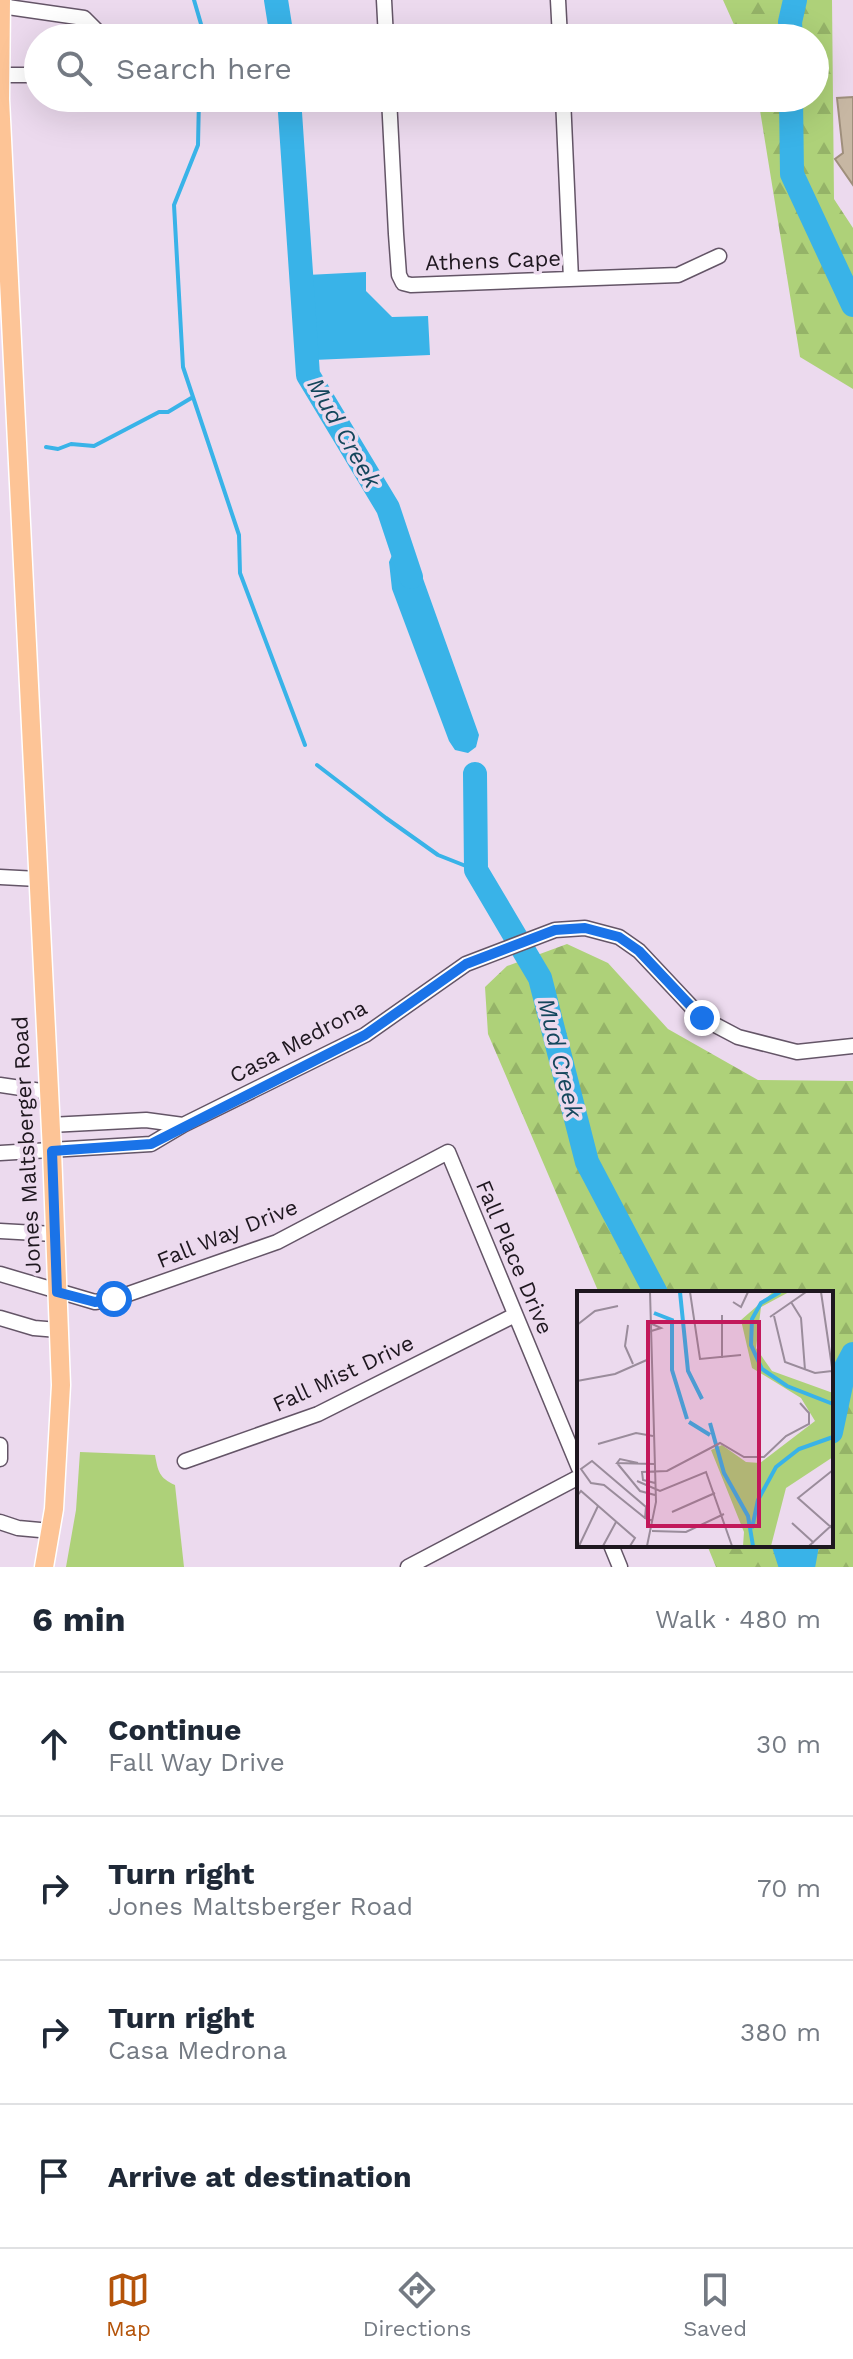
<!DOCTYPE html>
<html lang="en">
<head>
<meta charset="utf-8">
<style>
	body { margin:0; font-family:"Work Sans",sans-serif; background:#f6f6f7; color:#1f2937 }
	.stop { position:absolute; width:24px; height:24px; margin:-18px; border:6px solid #1a73e8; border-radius:50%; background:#fff }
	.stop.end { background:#1a73e8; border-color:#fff; box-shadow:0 2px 8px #0008 }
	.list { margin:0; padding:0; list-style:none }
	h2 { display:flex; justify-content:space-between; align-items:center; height:104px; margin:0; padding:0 32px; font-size:34px }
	h2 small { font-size:26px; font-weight:400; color:#747a83 }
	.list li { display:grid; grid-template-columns:52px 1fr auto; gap:24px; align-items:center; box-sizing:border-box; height:144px; padding:0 32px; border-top:2px solid #e0e1e3 }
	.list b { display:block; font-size:30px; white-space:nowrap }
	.list p { margin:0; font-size:26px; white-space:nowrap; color:#747a83 }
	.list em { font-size:26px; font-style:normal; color:#747a83 }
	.icon { flex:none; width:44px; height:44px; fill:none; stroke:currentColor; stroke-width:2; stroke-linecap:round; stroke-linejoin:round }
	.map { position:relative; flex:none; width:853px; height:1567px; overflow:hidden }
	.search { position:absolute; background:#fff; box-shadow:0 8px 32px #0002; left:24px; right:24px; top:24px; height:88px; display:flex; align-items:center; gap:20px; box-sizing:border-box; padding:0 28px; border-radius:44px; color:#747a83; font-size:30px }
	.sheet { height:680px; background:#fff }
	nav { display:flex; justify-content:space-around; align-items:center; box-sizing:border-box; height:112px; border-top:2px solid #e0e1e3; background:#fff; font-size:22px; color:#747a83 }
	nav a { display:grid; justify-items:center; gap:4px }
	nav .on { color:#b45309 }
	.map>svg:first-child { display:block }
	.green { fill:#aed179 }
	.forest { fill:url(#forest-firs) }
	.water { fill:#39b3e8 }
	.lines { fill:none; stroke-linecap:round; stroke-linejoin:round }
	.stream { stroke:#39b3e8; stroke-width:4 }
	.river { stroke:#39b3e8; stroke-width:24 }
	.building { fill:#c7b7a3; stroke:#9f8f7c; stroke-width:2 }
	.minor-casing { stroke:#645567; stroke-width:17 }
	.major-casing { stroke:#fff; stroke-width:21 }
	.minor { stroke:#fff; stroke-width:14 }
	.major { stroke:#fdc496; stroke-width:18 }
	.route { stroke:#1a73e8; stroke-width:10 }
	.labels { text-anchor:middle; stroke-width:7; stroke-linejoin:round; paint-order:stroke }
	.street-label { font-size:22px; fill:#1e171f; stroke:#ecdaee }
	.water-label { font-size:24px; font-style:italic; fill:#14465c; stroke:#ecdaee }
	.inset-river { fill:none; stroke:#39b3e8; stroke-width:4 }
	.inset-road { fill:none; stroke:#9a8c9b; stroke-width:2 }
	.view { fill:#c2185b; fill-opacity:0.15; stroke:#c2185b; stroke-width:4 }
	.inset-edge { fill:none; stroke:#1e171f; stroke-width:4 }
</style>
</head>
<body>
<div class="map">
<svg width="853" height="1567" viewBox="0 0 853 1567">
	<defs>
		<pattern id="forest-firs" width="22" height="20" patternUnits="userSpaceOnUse" patternTransform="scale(2)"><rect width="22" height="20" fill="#aed179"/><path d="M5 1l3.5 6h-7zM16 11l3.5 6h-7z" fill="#95b368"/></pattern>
	</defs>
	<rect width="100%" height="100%" fill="#ecdaee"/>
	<path class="green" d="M80 1452 155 1455C158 1471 159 1478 175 1485L184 1567H66L76 1510Z"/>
	<path class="forest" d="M723 0H832L834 199 853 228V389L800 357 758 98H815V38H740Z
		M567 944 608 963 668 1029 758 1080 853 1081V1567H716L707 1545H831V1293H599L488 1034 485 987 507 966Z"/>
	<path class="water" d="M366 272V291L392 317 428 316 430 355 313 360 307 275Z
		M406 547 416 559 479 735 476 747 468 753 455 750 449 741 392 589 389 562 394 551Z"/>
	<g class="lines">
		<path class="stream" d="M194 0 201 24V38
			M199 98 198 145 174 205 183 367 239 535 240 573 305 745
			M46 447 58 449 71 444 94 446 159 412H168L193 397
			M317 765 386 818 438 855 476 870"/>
		<path class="river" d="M276 0 282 38
			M791 38 790 22 795 0
			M289 98 308 375 388 508 411 577
			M791 98 792 174 853 305
			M475 774 476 870 540 978 587 1162 656 1293
			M831 1432 844 1371 853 1354
			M784 1545 791 1567
			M803 1567 807 1545"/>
	</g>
	<path class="building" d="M853 97V185L835 159 843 153 837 98Z"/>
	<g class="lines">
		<g class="minor-casing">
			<path id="minor" d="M384 0 386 38
				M558 0 560 38
				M1 6 84 18 98 32V38
				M0 75H38
				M389 98 396 234 399 275 403 283 411 285 678 275 719 256
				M563 98 571 279
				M0 877 38 879
				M0 1085 48 1092
				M50 1125 146 1120 183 1125
				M0 1153 151 1144 183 1125 365 1035 466 964 555 930 585 928 619 937 639 951 702 1018 738 1037 797 1052 853 1046
				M0 1231 54 1234
				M0 1274 95 1302 114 1299 277 1242 448 1152 579 1468
				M0 1318 34 1328 58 1330
				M0 1445V1459
				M185 1461 318 1414 515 1315
				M0 1522 18 1528 51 1531
				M611 1545 620 1567
				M408 1567 579 1477"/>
		</g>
		<g class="major-casing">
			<path id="major" d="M1 0 0 99 52 1151 61 1385 54 1509 44 1567"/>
		</g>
		<use href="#minor" class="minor"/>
		<use href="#major" class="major"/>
	</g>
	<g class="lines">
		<path class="route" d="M114 1299 95 1302 57 1292 52 1151 151 1144 365 1035 466 964 555 930 585 928 619 937 639 951 702 1018"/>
	</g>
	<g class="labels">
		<g class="street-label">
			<text transform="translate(493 260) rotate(-2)" y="8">Athens Cape</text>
			<text transform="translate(298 1041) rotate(-28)" y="8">Casa Medrona</text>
			<text transform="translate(26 1145) rotate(-93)" y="8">Jones Maltsberger Road</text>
			<text transform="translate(227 1233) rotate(-22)" y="8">Fall Way Drive</text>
			<text transform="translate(515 1257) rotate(67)" y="8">Fall Place Drive</text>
			<text transform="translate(343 1373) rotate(-25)" y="8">Fall Mist Drive</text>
		</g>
		<g class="water-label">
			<text transform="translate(344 433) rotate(60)" y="8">Mud Creek</text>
			<text transform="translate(560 1058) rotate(76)" y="8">Mud Creek</text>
		</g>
	</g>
	<g transform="translate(577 1291)">
		<rect width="256" height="256" fill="#ecdaee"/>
		<path d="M196 1H212L184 16 179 57 195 80 256 102V166L209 197 194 255H166L167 241 134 159 145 154 169 171 183 172 238 130 224 107 175 77 164 29Z" fill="#aed179"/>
		<path class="inset-river" d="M103 1 111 80 125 108M203 1 184 12 175 28 174 54 185 78 210 95 256 113M77 22 95 29V79L110 128M112 131 133 144M133 132 147 182 171 225 176 255M175 237 181 209 199 176 222 158 256 146"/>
		<path class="inset-road" d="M113 1 123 68 164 64M244 1 256 83M156 11 164 16 171 1M214 11 224 27 228 79M145 24V67M197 25 208 71 238 82 255 80M193 26 229 1M0 34 18 20 41 15M51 34 48 55 56 73M71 41 84 37 73 32M0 90 38 83 72 68M21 153 59 142 76 145M40 172 63 200 78 204M61 172 43 168 40 172 77 173M256 179 221 207 256 238M60 190 83 200 129 181 155 255M78 192 66 189 65 181 90 180 143 152 167 166H187L209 145 232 133V122L223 112M0 205 4 200 58 247 53 255M95 221 138 202M68 227 27 194 14 192 4 178 15 170 69 216 68 227 76 230M215 232 237 252M75 240 109 241 147 223M2 255 21 215M26 255 39 231M70 255 79 211 73 1M232 255 256 233"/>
		<path class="view" d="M71 31H182V235H71Z"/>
		<rect width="256" height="256" class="inset-edge"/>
	</g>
</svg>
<div class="stop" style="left:114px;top:1299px"></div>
<div class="stop end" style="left:702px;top:1018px"></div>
<div class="search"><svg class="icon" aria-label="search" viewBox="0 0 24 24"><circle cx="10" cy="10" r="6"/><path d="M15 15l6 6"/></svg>Search here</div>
</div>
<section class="sheet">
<h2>6 min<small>Walk · 480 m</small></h2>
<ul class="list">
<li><svg class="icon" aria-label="ahead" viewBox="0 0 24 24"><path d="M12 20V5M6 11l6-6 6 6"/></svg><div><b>Continue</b><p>Fall Way Drive</p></div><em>30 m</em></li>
<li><svg class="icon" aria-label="right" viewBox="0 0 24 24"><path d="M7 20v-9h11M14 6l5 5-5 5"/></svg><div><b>Turn right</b><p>Jones Maltsberger Road</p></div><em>70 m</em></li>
<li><svg class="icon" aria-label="right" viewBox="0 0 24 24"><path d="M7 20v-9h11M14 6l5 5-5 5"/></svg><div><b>Turn right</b><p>Casa Medrona</p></div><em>380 m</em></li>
<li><svg class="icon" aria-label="arrive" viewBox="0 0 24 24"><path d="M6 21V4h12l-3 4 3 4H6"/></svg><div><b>Arrive at destination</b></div></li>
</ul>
</section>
<nav>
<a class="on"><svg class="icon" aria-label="map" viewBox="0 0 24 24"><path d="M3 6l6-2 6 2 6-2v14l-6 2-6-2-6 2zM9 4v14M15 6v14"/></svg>Map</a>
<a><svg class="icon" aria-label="directions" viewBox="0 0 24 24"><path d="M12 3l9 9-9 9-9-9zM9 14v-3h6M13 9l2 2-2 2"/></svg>Directions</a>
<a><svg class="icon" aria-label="saved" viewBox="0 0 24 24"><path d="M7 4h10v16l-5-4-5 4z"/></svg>Saved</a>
</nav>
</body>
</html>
